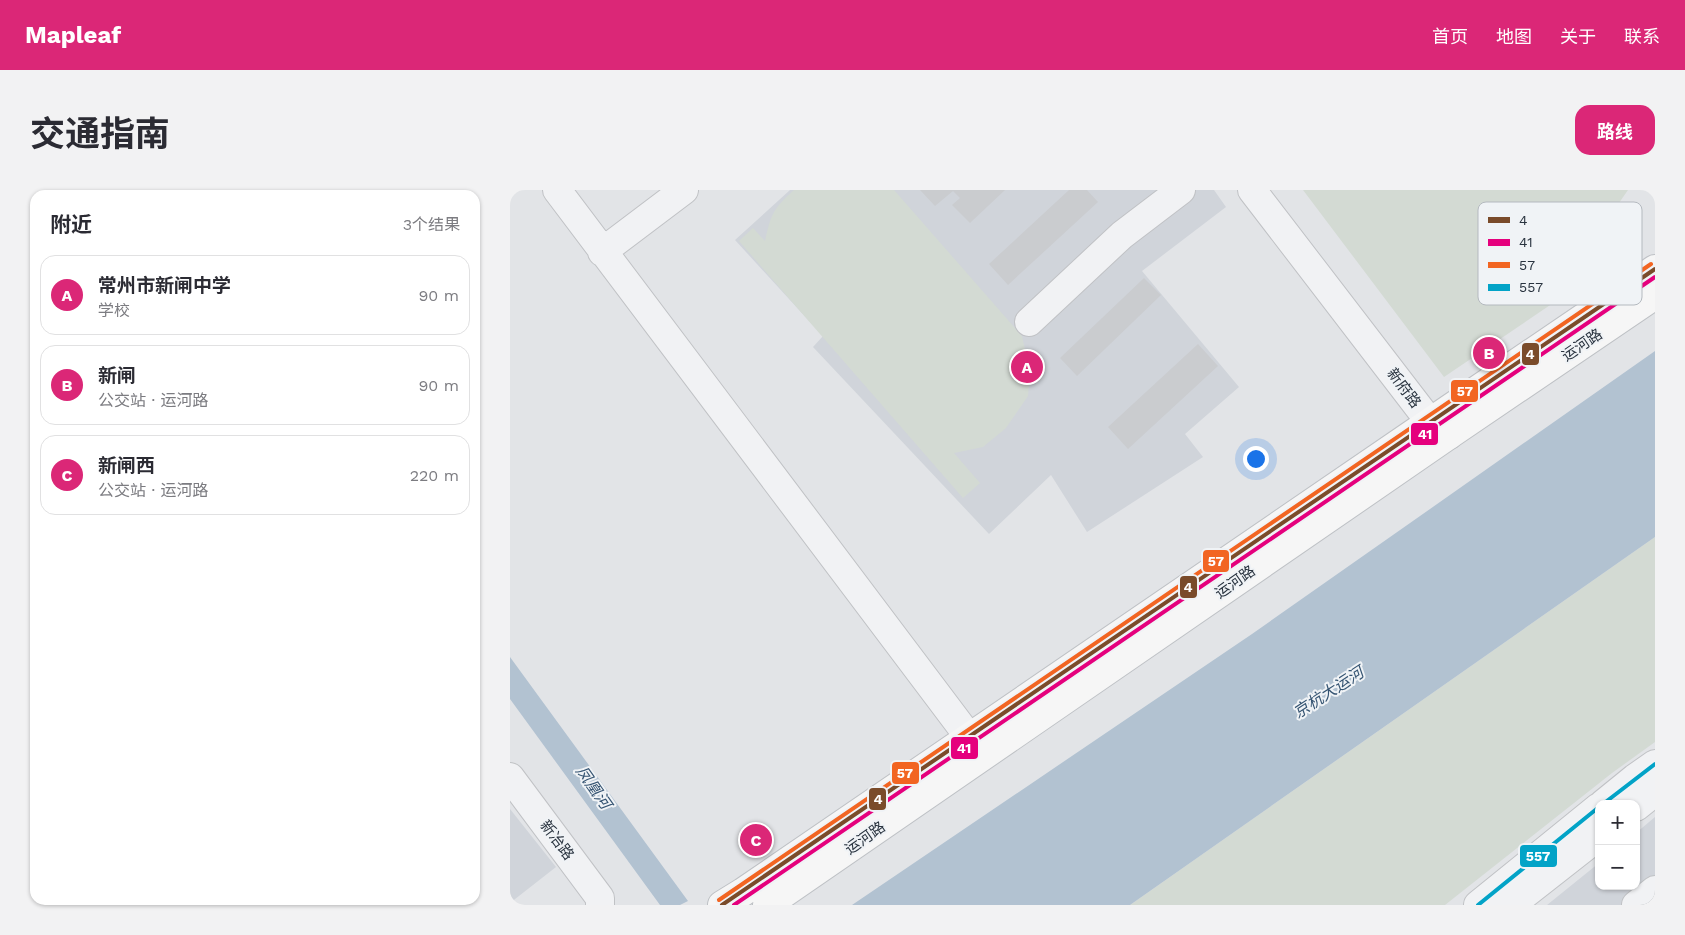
<!DOCTYPE html>
<html lang="zh">
<head>
<meta charset="utf-8">
<style>
	body { margin:0; font-family:"Work Sans","Noto Sans SC",sans-serif; background:#f2f2f3; color:#2b2b33 }
	.controls { position:absolute; right:15px; bottom:15px; display:grid; overflow:hidden; border-radius:10px; box-shadow:0 1px 4px #0004 }
	.controls button { width:45px; height:45px; display:grid; place-items:center; padding:0; border:0; border-bottom:1px solid #e1e1e2; background:#fff; color:#2b2b33; font:25px sans-serif }
	.you { position:absolute; left:745px; top:268px; width:18px; height:18px; margin:-12px; border:4px solid #fff; border-radius:50%; background:#1a73e8; box-shadow:0 0 0 8px #1a73e833 }
	.badge { display:grid; place-items:center; width:32px; height:32px; border-radius:50%; background:#db2777; color:#fff; font-size:16px; font-weight:700 }
	.pin { position:absolute; translate:-50% -50%; border:2px solid #fff; box-shadow:0 1px 5px #0006 }
	.list { margin:0; padding:0; list-style:none }
	h2 { display:flex; justify-content:space-between; align-items:center; height:65px; margin:0; padding:0 20px; font-size:21px }
	h2 small { font-size:16px; font-weight:400; color:#7c7c81 }
	.list li { display:grid; grid-template-columns:32px 1fr auto; gap:15px; align-items:center; box-sizing:border-box; height:80px; margin:0 10px 10px; padding:0 10px; border:1px solid #e1e1e2; border-radius:15px }
	.list b { display:block; font-size:19px; white-space:nowrap }
	.list p { margin:0; font-size:16px; white-space:nowrap; color:#7c7c81 }
	.list em { font-size:16px; font-style:normal; color:#7c7c81 }
	.map { position:relative; flex:none; width:1145px; height:715px; overflow:hidden; border-radius:15px }
	header { display:flex; align-items:center; gap:30px; box-sizing:border-box; height:70px; padding:0 25px; background:#db2777; color:#fff }
	header strong { font-size:24px }
	nav { display:flex; gap:28px; margin-inline-start:auto; font-size:18px }
	.intro { display:flex; align-items:center; justify-content:space-between; box-sizing:border-box; height:120px; padding:0 30px }
	h1 { margin:0; font-size:35px }
	.button { padding:12px 22px; border-radius:15px; background:#db2777; color:#fff; font-size:18px; font-weight:700 }
	main { display:flex; gap:30px; padding:0 30px }
	aside { flex:1; background:#fff; border-radius:15px; box-shadow:0 1px 4px #0004 }
	.map>svg:first-child { display:block }
	.built { fill:#d0d4da }
	.green { fill:#d3dad3 }
	.water { fill:#b2c2d1 }
	.building { fill:#cacccf }
	.lines { fill:none; stroke-linecap:round; stroke-linejoin:round }
	.minor-casing { stroke:#c0c2c5; stroke-width:30 }
	.major-casing { stroke:#bec1c5; stroke-width:30 }
	.minor { stroke:#f1f2f4; stroke-width:28 }
	.major { stroke:#f6f6f6; stroke-width:28 }
	.bus-1-casing { stroke:#f0f3f6; stroke-width:8 }
	.bus-2-casing { stroke:#f0f3f6; stroke-width:8 }
	.bus-3-casing { stroke:#f0f3f6; stroke-width:8 }
	.bus-4-casing { stroke:#f0f3f6; stroke-width:8 }
	.bus-1 { stroke:#7a4b2a; stroke-width:4 }
	.bus-2 { stroke:#e5007d; stroke-width:4 }
	.bus-3 { stroke:#f26522; stroke-width:4 }
	.bus-4 { stroke:#02a3c7; stroke-width:4 }
	.labels { text-anchor:middle; stroke-width:4; stroke-linejoin:round; paint-order:stroke }
	.street-label { font-size:15px; fill:#29333f; stroke:#f0f3f6 }
	.water-label { font-size:16px; font-style:italic; fill:#355472; stroke:#f0f3f6 }
	.key { fill:#f0f3f6; stroke:#b4b9bf; stroke-width:1 }
	.key-label { font-size:14px; fill:#29333f }
	.line-badge { stroke:#f0f3f6; stroke-width:2 }
	.badge-label { font-size:14px; text-anchor:middle; font-weight:bold; fill:#fff }
</style>
</head>
<body>
<header>
<strong>Mapleaf</strong>
<nav><a>首页</a><a>地图</a><a>关于</a><a>联系</a></nav>
</header>
<div class="intro"><h1>交通指南</h1><a class="button">路线</a></div>
<main>
<aside>
<h2>附近<small>3个结果</small></h2>
<ul class="list">
<li><span class="badge">A</span><div><b>常州市新闸中学</b><p>学校</p></div><em>90 m</em></li>
<li><span class="badge">B</span><div><b>新闸</b><p>公交站 · 运河路</p></div><em>90 m</em></li>
<li><span class="badge">C</span><div><b>新闸西</b><p>公交站 · 运河路</p></div><em>220 m</em></li>
</ul>
</aside>
<div class="map">
<svg width="1145" height="715" viewBox="0 0 1145 715">
	<rect width="100%" height="100%" fill="#e2e4e7"/>
	<path class="built" d="M280 0H704L716 17 632 81 729 197 675 244 693 267 577 342 541 285 479 344 303 157 313 146 225 50Z
		M0 619 46 677 0 713Z
		M1145 627V715H1037L1089 673V696H1126V643Z"/>
	<path class="green" d="M284 0H384L512 146 520 183 518 206 496 238 473 257 444 263 470 293 453 308 229 51 243 38 255 51C261 24 263 19 284 0Z
		M793 0H1118L1102 23 1120 61 934 187Z
		M1145 347V552L1102 583 935 715H620Z"/>
	<path class="water" d="M1145 161V347L620 715H342L742 444Z
		M0 467 178 711 170 715H150L0 509Z"/>
	<path class="building" d="M410 0H495L460 33 442 15 450 8 443 1 425 16Z
		M559 0H577L588 12 498 95 479 74Z
		M634 88 651 105 567 186 550 168Z
		M688 154 708 176 618 259 598 237Z"/>
	<g class="lines">
		<g class="minor-casing">
			<path id="minor" d="M47 0 459 547
				M742 0 920 232 939 245
				M92 62 174 0
				M519 132 612 45 671 0
				M0 587 90 708V715
				M1093 614 1125 588 1145 574
				M1126 617 1145 602
				M968 715 1089 617
				M1001 715 1089 646
				M1126 715 1145 700"/>
		</g>
		<g class="major-casing">
			<path id="major" d="M212 715 233 702 920 232 1145 79
				M257 715 939 245 1145 105"/>
		</g>
		<use href="#minor" class="minor"/>
		<use href="#major" class="major"/>
		<g class="bus-1-casing">
			<path id="bus-1" d="M212 715 1145 79"/>
		</g>
		<g class="bus-2-casing">
			<path id="bus-2" d="M224 715 1145 87"/>
		</g>
		<g class="bus-3-casing">
			<path id="bus-3" d="M209 710 1141 74"/>
		</g>
		<g class="bus-4-casing">
			<path id="bus-4" d="M1093 614 1145 574
				M968 715 1089 617"/>
		</g>
		<use href="#bus-1" class="bus-1"/>
		<use href="#bus-2" class="bus-2"/>
		<use href="#bus-3" class="bus-3"/>
		<use href="#bus-4" class="bus-4"/>
	</g>
	<g class="labels">
		<g class="street-label">
			<text transform="translate(1072 155) rotate(-34)" y="5">运河路</text>
			<text transform="translate(894 198) rotate(53)" y="5">新府路</text>
			<text transform="translate(725 392) rotate(-35)" y="5">运河路</text>
			<text transform="translate(355 648) rotate(-35)" y="5">运河路</text>
			<text transform="translate(47 650) rotate(53)" y="5">新冶路</text>
		</g>
		<g class="water-label">
			<text transform="translate(818 502) rotate(-33)" y="6">京杭大运河</text>
			<text transform="translate(84 597) rotate(55)" y="6">凤凰河</text>
		</g>
	</g>
	<rect x="968" y="12" width="164" height="103" rx="8" class="key"/>
	<rect x="978" y="27" width="22" height="6" fill="#7a4b2a"/>
	<rect x="978" y="49" width="22" height="7" fill="#e5007d"/>
	<rect x="978" y="72" width="22" height="6" fill="#f26522"/>
	<rect x="978" y="94" width="22" height="7" fill="#02a3c7"/>
	<g class="key-label">
		<text x="1009" y="35">4</text>
		<text x="1009" y="57">41</text>
		<text x="1009" y="80">57</text>
		<text x="1009" y="102">557</text>
	</g>
	<g class="line-badge">
		<rect x="1011" y="152" width="19" height="24" rx="5" fill="#7a4b2a"/>
		<rect x="940" y="189" width="29" height="24" rx="5" fill="#f26522"/>
		<rect x="900" y="232" width="29" height="24" rx="5" fill="#e5007d"/>
		<rect x="692" y="359" width="28" height="24" rx="5" fill="#f26522"/>
		<rect x="669" y="385" width="19" height="24" rx="5" fill="#7a4b2a"/>
		<rect x="440" y="546" width="29" height="24" rx="5" fill="#e5007d"/>
		<rect x="381" y="571" width="29" height="24" rx="5" fill="#f26522"/>
		<rect x="358" y="597" width="19" height="24" rx="5" fill="#7a4b2a"/>
		<rect x="1009" y="654" width="39" height="24" rx="5" fill="#02a3c7"/>
	</g>
	<g class="badge-label">
		<text x="1020" y="169">4</text>
		<text x="955" y="206">57</text>
		<text x="915" y="249">41</text>
		<text x="706" y="376">57</text>
		<text x="678" y="402">4</text>
		<text x="454" y="563">41</text>
		<text x="395" y="588">57</text>
		<text x="368" y="614">4</text>
		<text x="1028" y="671">557</text>
	</g>
</svg>
<div class="controls">
<button>+</button>
<button>−</button>
</div>
<div class="you"></div>
<div class="pin badge" style="left:517px;top:177px">A</div>
<div class="pin badge" style="left:979px;top:163px">B</div>
<div class="pin badge" style="left:246px;top:650px">C</div>
</div>
</main>
</body>
</html>
